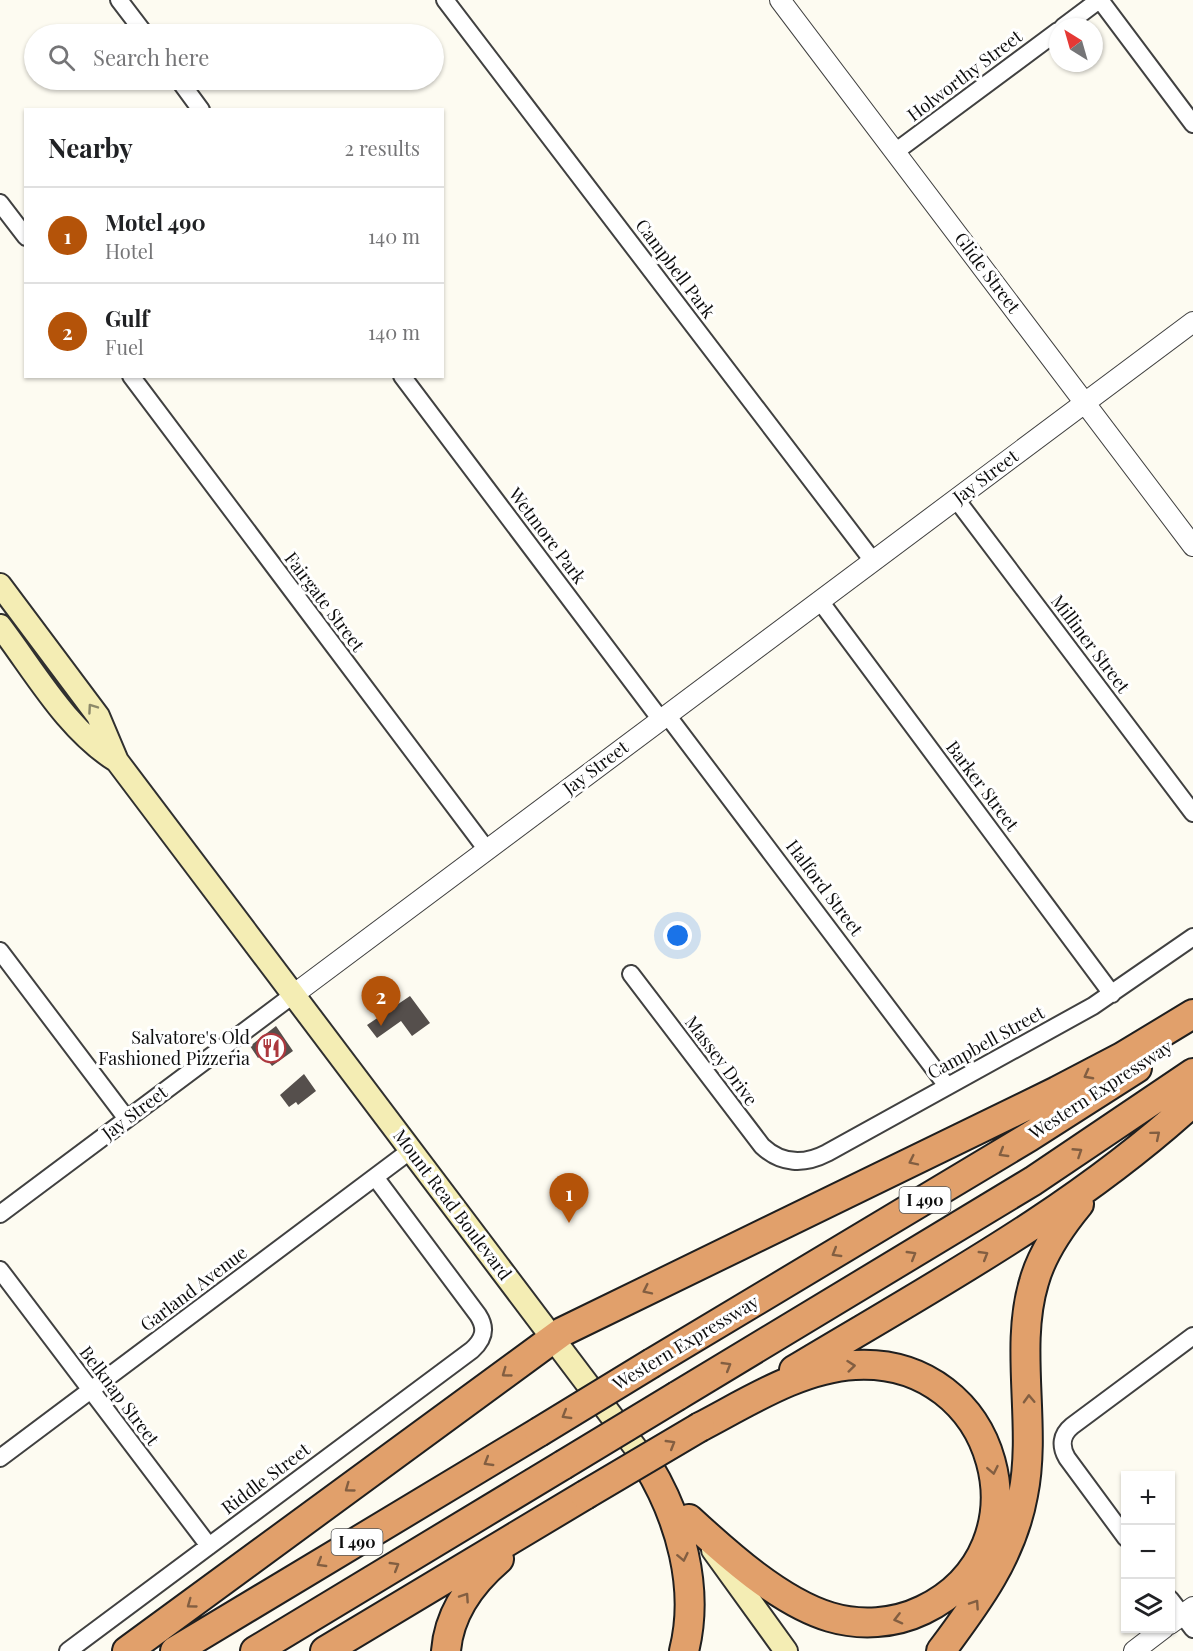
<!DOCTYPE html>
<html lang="en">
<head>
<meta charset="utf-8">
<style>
	body { margin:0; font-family:"Playfair Display",serif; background:#f6f6f6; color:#202124 }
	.controls { position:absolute; right:18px; bottom:18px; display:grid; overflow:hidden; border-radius:0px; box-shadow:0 2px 4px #0004 }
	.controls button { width:54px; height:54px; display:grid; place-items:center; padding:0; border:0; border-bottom:2px solid #e0e0e0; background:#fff; color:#202124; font:30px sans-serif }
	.compass { position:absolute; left:1049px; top:18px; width:54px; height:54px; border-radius:50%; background:#fff; box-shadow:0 2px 4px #0004; rotate:323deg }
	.you { position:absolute; left:678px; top:936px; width:21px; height:21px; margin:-15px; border:4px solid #fff; border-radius:50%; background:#1a73e8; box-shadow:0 0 0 9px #1a73e833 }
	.badge { display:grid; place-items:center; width:39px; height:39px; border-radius:50%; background:#b45309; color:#fff; font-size:20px; font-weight:700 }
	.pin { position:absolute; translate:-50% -50px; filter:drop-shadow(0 2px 3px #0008) }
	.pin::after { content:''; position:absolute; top:32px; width:21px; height:18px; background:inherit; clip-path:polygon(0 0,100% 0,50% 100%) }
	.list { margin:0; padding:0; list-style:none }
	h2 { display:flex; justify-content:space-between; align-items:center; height:78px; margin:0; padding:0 24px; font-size:26px }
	h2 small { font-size:20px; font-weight:400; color:#757577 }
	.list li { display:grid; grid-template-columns:39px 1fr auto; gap:18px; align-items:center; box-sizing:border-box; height:96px; padding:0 24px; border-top:2px solid #e0e0e0 }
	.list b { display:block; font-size:22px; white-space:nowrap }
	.list p { margin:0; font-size:20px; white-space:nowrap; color:#757577 }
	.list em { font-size:20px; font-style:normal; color:#757577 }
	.icon { flex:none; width:33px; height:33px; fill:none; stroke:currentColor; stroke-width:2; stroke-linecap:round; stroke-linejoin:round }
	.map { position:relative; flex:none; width:1193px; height:1651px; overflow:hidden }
	.search { position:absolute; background:#fff; box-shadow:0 2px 4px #0004; left:24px; top:24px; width:420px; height:66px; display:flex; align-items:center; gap:15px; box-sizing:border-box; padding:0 21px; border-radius:33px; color:#757577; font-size:22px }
	.panel { position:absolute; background:#fff; box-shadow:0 2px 4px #0004; left:24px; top:108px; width:420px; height:270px; border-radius:0px }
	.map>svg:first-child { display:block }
	.building { fill:#554f4c }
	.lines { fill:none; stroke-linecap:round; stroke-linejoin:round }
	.minor-casing { stroke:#414141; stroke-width:20 }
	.tertiary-casing { stroke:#414141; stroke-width:22 }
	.secondary-casing { stroke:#303030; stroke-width:26 }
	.motorway-casing { stroke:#1f1f1f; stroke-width:32 }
	.minor { stroke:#fff; stroke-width:16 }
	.tertiary { stroke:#fff; stroke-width:20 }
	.secondary { stroke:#f4edb4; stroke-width:22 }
	.motorway { stroke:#e1a06b; stroke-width:28 }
	.motorway-bridge-casing { stroke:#1f1f1f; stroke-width:32; stroke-linecap:butt }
	.motorway-bridge { stroke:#e1a06b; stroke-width:28 }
	.oneway { stroke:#8c8969 }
	.oneway2 { stroke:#825e41 }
	.labels { text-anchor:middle; stroke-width:6; stroke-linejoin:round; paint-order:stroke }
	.shield { fill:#fff; stroke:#565656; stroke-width:1.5 }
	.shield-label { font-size:16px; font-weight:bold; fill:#0e0e0e }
	.street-label { font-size:18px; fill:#0e0e0e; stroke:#fff }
	.poi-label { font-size:18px; fill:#0e0e0e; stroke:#fff; text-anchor:end }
</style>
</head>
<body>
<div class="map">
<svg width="1193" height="1651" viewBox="0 0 1193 1651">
	<rect width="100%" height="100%" fill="#fdfbf1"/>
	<path class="building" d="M410 996 430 1023 412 1036 401 1021 377 1038 367 1025Z
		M276 1026 293 1051 272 1066 263 1054 258 1058 250 1046Z
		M304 1074 316 1091 298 1105 296 1102 289 1107 280 1095Z"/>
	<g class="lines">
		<g class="minor-casing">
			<path id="minor" d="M119 0 145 34
				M445 0 873 561
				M1100 0 1193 124
				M1063 27 1099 0
				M179 80 201 110
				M895 152 1058 31
				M0 203 26 237
				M131 376 487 850
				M402 376 661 720
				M956 499 1193 813
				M820 601 1112 994
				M667 715 947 1086
				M0 951 127 1119
				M631 974 762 1146C781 1164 804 1165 827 1153L1093 1006 1193 937
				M0 1214 293 995
				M0 1270 209 1546
				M0 1458 411 1150
				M1126 1538 1067 1458C1060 1446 1061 1435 1072 1426L1193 1336
				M1170 1599 1193 1629
				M68 1651 472 1350C484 1339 487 1329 478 1315L375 1177"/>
		</g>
		<g class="tertiary-casing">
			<path id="tertiary" d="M780 0 1193 546
				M293 995 1193 322
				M1170 1624 1193 1607
				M1134 1651 1164 1628"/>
		</g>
		<g class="secondary-casing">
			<path id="secondary" d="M0 585 98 716 117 761 653 1471
				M0 626C35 672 67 730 117 761
				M713 1550 786 1651"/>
		</g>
		<g class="motorway-casing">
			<path id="motorway" d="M652 1363 1029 1137 1137 1068
				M794 1370C932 1287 1074 1211 1193 1102
				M677 1396 1033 1181 1193 1073
				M647 1464C680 1518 700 1588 684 1651
				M689 1519C727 1554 780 1602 830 1617 860 1626 894 1624 923 1610 1051 1548 998 1357 855 1365 800 1368 748 1402 700 1427
				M127 1651 562 1332 1057 1091 1122 1057 1193 1014
				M175 1651 539 1432
				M255 1651 563 1465
				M325 1651 585 1495
				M446 1651C449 1613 471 1583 499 1559
				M941 1651C977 1603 1012 1556 1023 1495 1037 1426 1014 1348 1034 1282 1042 1253 1060 1227 1079 1204"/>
		</g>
		<use href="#minor" class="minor"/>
		<use href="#tertiary" class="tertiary"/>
		<use href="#secondary" class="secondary"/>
		<use href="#motorway" class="motorway"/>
		<g class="motorway-bridge-casing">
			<path id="motorway-bridge" d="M539 1432 652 1363
				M563 1465 677 1396
				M585 1495 700 1427"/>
		</g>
		<use href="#motorway-bridge" class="motorway-bridge"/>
	</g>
	<defs><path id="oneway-chevron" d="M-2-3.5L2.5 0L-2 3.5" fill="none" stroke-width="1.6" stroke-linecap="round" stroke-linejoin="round" transform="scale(1.5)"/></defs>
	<use class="oneway" href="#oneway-chevron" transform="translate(92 708) rotate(-125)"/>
	<g class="oneway2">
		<use href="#oneway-chevron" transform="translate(1088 1075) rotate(152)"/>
		<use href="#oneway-chevron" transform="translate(1156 1135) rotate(-40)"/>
		<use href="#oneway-chevron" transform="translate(1078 1152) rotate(-33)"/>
		<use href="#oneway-chevron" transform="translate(1003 1153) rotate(149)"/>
		<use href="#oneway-chevron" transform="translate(913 1161) rotate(154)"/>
		<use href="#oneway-chevron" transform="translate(836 1253) rotate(149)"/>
		<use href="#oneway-chevron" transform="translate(912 1255) rotate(-31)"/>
		<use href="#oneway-chevron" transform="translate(984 1255) rotate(-31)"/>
		<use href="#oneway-chevron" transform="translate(647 1290) rotate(154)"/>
		<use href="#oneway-chevron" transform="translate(727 1366) rotate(-31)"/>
		<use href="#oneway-chevron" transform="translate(851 1366) rotate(-6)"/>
		<use href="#oneway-chevron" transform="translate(506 1373) rotate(144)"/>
		<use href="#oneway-chevron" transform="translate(1029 1399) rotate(-92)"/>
		<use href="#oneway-chevron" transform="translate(566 1415) rotate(149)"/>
		<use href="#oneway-chevron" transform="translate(671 1444) rotate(-31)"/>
		<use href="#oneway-chevron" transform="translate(488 1462) rotate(149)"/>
		<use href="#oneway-chevron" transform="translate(993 1470) rotate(79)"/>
		<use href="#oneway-chevron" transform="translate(349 1488) rotate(144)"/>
		<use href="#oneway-chevron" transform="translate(683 1557) rotate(78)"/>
		<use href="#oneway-chevron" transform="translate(321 1563) rotate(149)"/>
		<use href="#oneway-chevron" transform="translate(395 1566) rotate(-31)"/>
		<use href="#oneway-chevron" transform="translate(465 1597) rotate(-56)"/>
		<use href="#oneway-chevron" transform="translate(191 1604) rotate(144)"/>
		<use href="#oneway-chevron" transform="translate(975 1604) rotate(-56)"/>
		<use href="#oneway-chevron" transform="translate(898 1619) rotate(166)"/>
	</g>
	<defs>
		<g id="restaurant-ring" transform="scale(1.5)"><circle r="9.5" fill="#fff" stroke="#ac383e" stroke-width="1.5"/><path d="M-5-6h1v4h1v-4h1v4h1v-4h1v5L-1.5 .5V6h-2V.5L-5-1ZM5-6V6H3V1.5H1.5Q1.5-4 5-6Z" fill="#ac383e"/></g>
	</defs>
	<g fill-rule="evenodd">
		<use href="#restaurant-ring" x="271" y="1048"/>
	</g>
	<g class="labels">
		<g class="shield">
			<rect x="899.5" y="1187" width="51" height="26" rx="4.5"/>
			<rect x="331.5" y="1529" width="51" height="26" rx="4.5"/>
		</g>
		<g class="shield-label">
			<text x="925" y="1206">I 490</text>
			<text x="357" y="1548">I 490</text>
		</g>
		<g class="street-label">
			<text transform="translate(965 76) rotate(-37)" y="6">Holworthy Street</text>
			<text transform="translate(675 269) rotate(53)" y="6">Campbell Park</text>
			<text transform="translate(987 273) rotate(53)" y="6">Glide Street</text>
			<text transform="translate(986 477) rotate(-37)" y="6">Jay Street</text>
			<text transform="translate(547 536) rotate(53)" y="6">Wetmore Park</text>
			<text transform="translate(324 602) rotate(53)" y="6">Fairgate Street</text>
			<text transform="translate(1090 644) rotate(53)" y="6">Milliner Street</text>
			<text transform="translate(596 768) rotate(-37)" y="6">Jay Street</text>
			<text transform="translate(982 786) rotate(53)" y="6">Barker Street</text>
			<text transform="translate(824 888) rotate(53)" y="6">Halford Street</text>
			<text transform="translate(986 1043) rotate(-29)" y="6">Campbell Street</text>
			<text transform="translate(721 1061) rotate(53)" y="6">Massey Drive</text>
			<text transform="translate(1101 1090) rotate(-33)" y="6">Western Expressway</text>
			<text transform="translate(135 1113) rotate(-37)" y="6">Jay Street</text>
			<text transform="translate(452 1205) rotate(53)" y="6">Mount Read Boulevard</text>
			<text transform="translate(194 1289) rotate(-37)" y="6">Garland Avenue</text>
			<text transform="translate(686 1343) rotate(-31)" y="6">Western Expressway</text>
			<text transform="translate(119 1396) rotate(53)" y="6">Belknap Street</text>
			<text transform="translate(266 1479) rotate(-37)" y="6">Riddle Street</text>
		</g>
		<g class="poi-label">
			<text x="250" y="1044">Salvatore's Old<tspan x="250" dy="21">Fashioned Pizzeria</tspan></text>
		</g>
	</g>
</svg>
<div class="controls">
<button>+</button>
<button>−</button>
<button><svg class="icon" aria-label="layers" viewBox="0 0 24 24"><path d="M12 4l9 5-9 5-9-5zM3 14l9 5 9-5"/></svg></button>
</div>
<svg class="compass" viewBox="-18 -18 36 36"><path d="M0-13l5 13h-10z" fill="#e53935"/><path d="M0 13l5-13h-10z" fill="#757577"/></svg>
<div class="you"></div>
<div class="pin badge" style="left:569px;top:1223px">1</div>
<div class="pin badge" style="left:381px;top:1026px">2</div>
<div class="search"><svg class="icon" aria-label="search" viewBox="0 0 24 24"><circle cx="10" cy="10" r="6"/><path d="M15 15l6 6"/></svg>Search here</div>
<section class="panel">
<h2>Nearby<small>2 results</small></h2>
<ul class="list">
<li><span class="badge">1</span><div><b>Motel 490</b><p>Hotel</p></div><em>140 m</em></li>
<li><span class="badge">2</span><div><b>Gulf</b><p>Fuel</p></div><em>140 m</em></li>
</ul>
</section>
</div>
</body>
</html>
